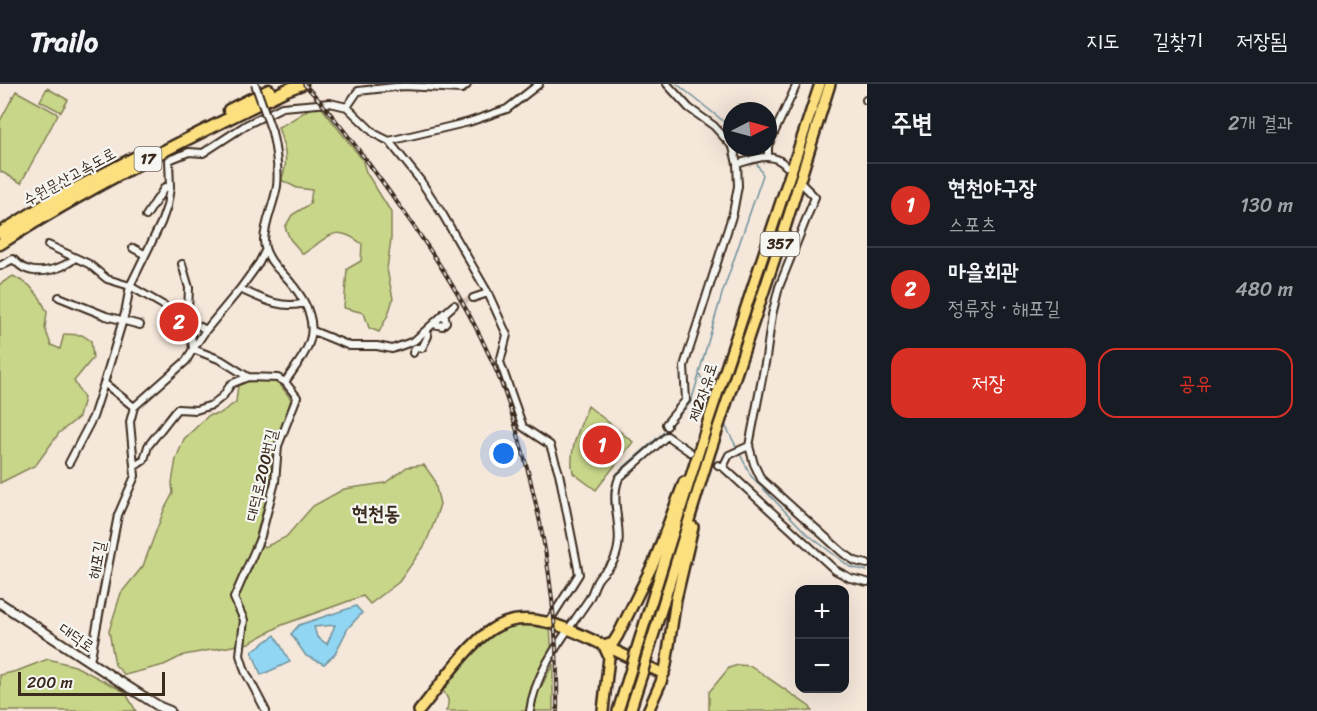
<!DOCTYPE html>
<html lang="ko">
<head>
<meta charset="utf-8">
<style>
	body { margin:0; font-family:Sriracha,"Poor Story",sans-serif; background:#242831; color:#f1f3f6 }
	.controls { position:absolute; right:18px; bottom:18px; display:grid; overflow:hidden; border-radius:12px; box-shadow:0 6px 24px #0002 }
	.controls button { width:54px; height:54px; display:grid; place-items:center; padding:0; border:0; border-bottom:2px solid #363941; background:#171b24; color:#f1f3f6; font:30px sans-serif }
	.compass { position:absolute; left:723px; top:18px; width:54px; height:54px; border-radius:50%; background:#171b24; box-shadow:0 6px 24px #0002; rotate:84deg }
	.scale { position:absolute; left:18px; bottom:15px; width:147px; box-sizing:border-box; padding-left:6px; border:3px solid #3b2a1e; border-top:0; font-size:16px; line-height:21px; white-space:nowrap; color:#3b2a1e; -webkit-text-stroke:4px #f6f6f2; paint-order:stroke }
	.you { position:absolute; left:504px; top:370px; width:21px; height:21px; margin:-15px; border:4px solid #fff; border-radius:50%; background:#1a73e8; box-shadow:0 0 0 9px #1a73e833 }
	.badge { display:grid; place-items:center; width:39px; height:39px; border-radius:50%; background:#d93025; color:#fff; font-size:20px; font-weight:700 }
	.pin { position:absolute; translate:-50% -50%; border:3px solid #fff; box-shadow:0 2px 6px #0006 }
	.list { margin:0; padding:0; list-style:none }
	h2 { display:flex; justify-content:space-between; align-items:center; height:78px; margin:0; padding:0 24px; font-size:26px }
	h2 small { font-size:20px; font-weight:400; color:#9ea1a6 }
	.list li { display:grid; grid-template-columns:39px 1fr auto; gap:18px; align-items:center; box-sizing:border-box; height:84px; padding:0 24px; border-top:2px solid #363941 }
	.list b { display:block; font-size:22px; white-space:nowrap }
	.list p { margin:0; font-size:20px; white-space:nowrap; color:#9ea1a6 }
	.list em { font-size:20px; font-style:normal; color:#9ea1a6 }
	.actions { display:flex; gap:12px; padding:18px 24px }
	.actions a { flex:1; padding:14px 0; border:2px solid #d93025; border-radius:18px; text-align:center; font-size:21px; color:#d93025 }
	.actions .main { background:#d93025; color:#fff }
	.map { position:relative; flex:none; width:867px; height:627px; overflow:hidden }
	header { display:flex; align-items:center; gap:36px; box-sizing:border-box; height:84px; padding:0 30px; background:#171b24; border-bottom:2px solid #363941 }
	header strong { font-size:28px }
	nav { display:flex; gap:33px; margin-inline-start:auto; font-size:21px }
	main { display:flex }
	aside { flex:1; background:#171b24 }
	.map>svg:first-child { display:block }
	.green { fill:#c8d68a; stroke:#828054; stroke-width:1.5 }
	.water { fill:#91d6f2; stroke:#6f919d; stroke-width:1.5; fill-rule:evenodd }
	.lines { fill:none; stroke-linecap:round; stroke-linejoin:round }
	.stream { stroke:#6f919d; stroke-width:1.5 }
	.minor-tunnel { stroke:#d0c1b4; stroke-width:6; stroke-dasharray:6 3; stroke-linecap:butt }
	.minor-casing { stroke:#3b2a1e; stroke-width:10 }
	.tertiary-casing { stroke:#3b2a1e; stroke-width:12 }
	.trunk-casing { stroke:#3b2a1e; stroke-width:14 }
	.motorway-casing { stroke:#3b2a1e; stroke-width:15 }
	.minor { stroke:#f6f6f2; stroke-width:6 }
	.tertiary { stroke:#f6f6f2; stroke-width:8 }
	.trunk { stroke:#fce080; stroke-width:9 }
	.motorway { stroke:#fce080; stroke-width:10 }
	.rail-casing { stroke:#3b2a1e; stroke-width:4 }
	.rail { stroke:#f6f6f2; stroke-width:1.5; stroke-dasharray:4.5; stroke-linecap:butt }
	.minor-bridge-casing { stroke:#3b2a1e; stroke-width:10; stroke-linecap:butt }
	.trunk-bridge-casing { stroke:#3b2a1e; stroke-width:14; stroke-linecap:butt }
	.minor-bridge { stroke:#f6f6f2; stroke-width:6 }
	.trunk-bridge { stroke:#fce080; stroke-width:9 }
	.labels { text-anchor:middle; stroke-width:4.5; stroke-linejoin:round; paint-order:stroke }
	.shield { fill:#f6f6f2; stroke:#73675e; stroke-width:1.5 }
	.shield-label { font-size:15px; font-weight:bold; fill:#3b2a1e }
	.street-label { font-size:16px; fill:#3b2a1e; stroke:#f6f6f2 }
	.quarter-label { font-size:20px; font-weight:bold; fill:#3b2a1e; stroke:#f6f6f2 }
</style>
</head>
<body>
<header>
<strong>Trailo</strong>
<nav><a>지도</a><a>길찾기</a><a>저장됨</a></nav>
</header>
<main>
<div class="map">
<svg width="867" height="627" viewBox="0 0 867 627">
	<rect width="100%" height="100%" fill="#f5e7da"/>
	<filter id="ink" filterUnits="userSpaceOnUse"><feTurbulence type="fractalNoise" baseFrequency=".0167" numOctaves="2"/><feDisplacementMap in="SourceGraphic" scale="12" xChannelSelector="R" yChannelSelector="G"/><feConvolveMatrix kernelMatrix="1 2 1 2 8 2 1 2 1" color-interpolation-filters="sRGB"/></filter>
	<g filter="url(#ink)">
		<path class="green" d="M47 4 68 16 61 28 40 17Z
			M16 7 58 30 21 99 0 87V37Z
			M318 19 362 75 366 88 391 128V155L387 185 393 215 388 231 379 248 369 244 364 229 344 224 347 185 361 177 362 160C334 138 328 154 303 170L290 155 285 143 292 131 310 120 312 106 297 104 281 96C290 77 284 62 278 43 293 37 304 27 318 19Z
			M13 192 29 201 40 214 47 228 45 244 51 261 60 265 64 250 82 251 91 257 93 274 74 297 84 314 79 333 59 349 36 381 0 399V200Z
			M260 294 278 298 291 315 287 335 272 369 269 404 255 456 265 463 286 453 313 422 344 405 385 399 407 383 424 381 434 395 440 420 434 439 425 461 399 498 370 520 363 512 282 541 249 559 184 571 164 581 125 591 115 581 109 547 121 509 143 482 164 426 173 409 172 399 176 375 184 355 209 331 219 330 236 318 238 301Z
			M588 322 633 358 596 406 573 389C568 365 580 344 588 322Z
			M526 537 550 542 552 575 543 587 529 627H446C451 617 447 612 441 604 453 589 482 552 498 545 507 541 517 540 526 537Z
			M48 575 75 582 125 608 136 627H0V591L17 587Z
			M553 580V627H534L537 611Z
			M738 581 751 582 810 623 812 627H709V608L729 584Z"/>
		<path class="water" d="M356 522 362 529 348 544 335 570 324 580 306 572 291 550 299 541ZM335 541 327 560 317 553 314 543Z
			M275 551 290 578 261 591 252 567Z"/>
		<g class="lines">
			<path class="stream" d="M677 0 732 44
				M750 63 753 74
				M711 313 699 289 722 210 763 91 756 78
				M724 339 737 364
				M739 368 751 392 806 449 850 483 867 487
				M615 441 611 422V406L617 389 664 348 691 318 699 291
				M613 470 616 451
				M586 511 597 490 611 475"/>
			<path class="minor-tunnel" d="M454 221 473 214"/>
			<g class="minor-casing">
				<path id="minor" d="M539 0 507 25 469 38 389 57 420 96 443 131 488 209 507 251 500 278 523 343 550 361 559 389 579 490 548 539
					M667 0 689 24 714 42 732 62
					M866 16H867
					M347 23 358 7 404 2 462 5 467 1
					M768 72V62L797 0
					M737 80C754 75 772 66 786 82
					M146 132 165 103 170 104
					M48 161 89 180 107 195 130 202 206 246 240 205C260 214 282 226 304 219
					M133 164 144 170
					M0 182 13 175C16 178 20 182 24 184 40 192 64 184 75 174
					M240 205 259 179 265 167
					M59 213 106 232 140 241
					M473 214 488 209
					M434 240 442 242 446 238 444 229
					M206 246 193 265 221 276 248 293 278 294 285 298
					M313 247 350 262H377L392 265 414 257 454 221
					M413 269 415 264H422L428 252 427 247
					M134 323 186 277 193 265 188 227 189 204 182 180
					M667 342 666 340 686 316 684 282 733 129 738 102 737 80 733 63
					M749 362 754 380 761 395 843 469 855 477 867 480
					M69 379 93 333 104 299
					M718 381 723 383 729 371 749 362 766 274 772 231 779 203 815 113 803 101
					M135 382 144 376 148 362 177 325 196 326 212 321 223 312 231 300 248 293
					M723 383 835 486 850 494 867 498
					M90 578 118 431 135 392 130 338 134 323 104 299 125 229 130 202 161 139 167 122 170 104 169 76 189 68 203 69 246 41 282 23 330 19 347 23 375 50 389 57
					M266 627 245 587 240 571 244 536 234 514 261 452 275 398 278 362 297 313 285 298C305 269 323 251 303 216 297 206 292 199 284 191 274 182 264 170 264 156 265 138 274 120 277 102 279 84 276 66 272 48
					M530 627C535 587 565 551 587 518 592 512 593 504 597 497 601 489 611 484 614 476 627 449 608 420 619 394L667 352 690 368"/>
			</g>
			<g class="tertiary-casing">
				<path id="tertiary" d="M0 519 119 597 160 623 170 627"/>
			</g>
			<g class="trunk-casing">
				<path id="trunk" d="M636 567 708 338 820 0
					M647 572 710 368 783 150 830 0
					M419 627C438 604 468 560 492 545 528 522 572 546 605 562 625 571 644 581 664 590
					M603 627 609 573 604 562 613 559 618 551 654 478 684 398
					M618 627 631 585
					M630 627 642 590
					M648 627 661 598 666 581 676 515 693 443"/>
			</g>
			<g class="motorway-casing">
				<path id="motorway" d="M229 26 269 6
					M0 149 48 119 140 71
					M0 160C91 101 189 54 286 6L302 0"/>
			</g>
			<use href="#minor" class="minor"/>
			<use href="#tertiary" class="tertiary"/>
			<use href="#trunk" class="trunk"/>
			<use href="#motorway" class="motorway"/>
			<g class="rail-casing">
				<path id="rail" d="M304 0C335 32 360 68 386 103 425 157 463 212 490 273 503 300 512 329 520 358 546 446 559 536 557 627"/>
			</g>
			<use href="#rail" class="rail"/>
			<g class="minor-bridge-casing">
				<path id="minor-bridge" d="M255 0 272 48"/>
			</g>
			<g class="trunk-bridge-casing">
				<path id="trunk-bridge" d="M631 585 636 567
					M642 590 647 572"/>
			</g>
			<use href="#minor-bridge" class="minor-bridge"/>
			<use href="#trunk-bridge" class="trunk-bridge"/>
		</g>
	</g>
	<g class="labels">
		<g class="shield">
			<rect x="134.5" y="63" width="27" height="24" rx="4.5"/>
			<rect x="760.5" y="148" width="39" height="24" rx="4.5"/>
		</g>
		<g class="shield-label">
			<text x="148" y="80">17</text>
			<text x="780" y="165">357</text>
		</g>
		<g class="street-label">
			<text transform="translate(69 92) rotate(-29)" y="6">수원문산고속도로</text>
			<text transform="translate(702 308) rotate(-72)" y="6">제2자유로</text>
			<text transform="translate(261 391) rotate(-77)" y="6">대덕로200번길</text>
			<text transform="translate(96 476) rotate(-79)" y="6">해포길</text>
			<text transform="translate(77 553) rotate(34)" y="6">대덕로</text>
		</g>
		<g class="quarter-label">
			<text x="376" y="436">현천동</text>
		</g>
	</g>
</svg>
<div class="controls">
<button>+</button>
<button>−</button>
</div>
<svg class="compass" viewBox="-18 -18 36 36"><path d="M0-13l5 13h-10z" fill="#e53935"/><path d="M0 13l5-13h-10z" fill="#9ea1a6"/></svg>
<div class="scale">200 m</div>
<div class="you"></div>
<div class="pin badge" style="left:602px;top:361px">1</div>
<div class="pin badge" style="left:179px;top:238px">2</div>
</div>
<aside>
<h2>주변<small>2개 결과</small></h2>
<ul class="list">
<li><span class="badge">1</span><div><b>현천야구장</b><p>스포츠</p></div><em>130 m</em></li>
<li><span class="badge">2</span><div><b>마을회관</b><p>정류장 · 해포길</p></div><em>480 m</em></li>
</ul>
<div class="actions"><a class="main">저장</a><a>공유</a></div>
</aside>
</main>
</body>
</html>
